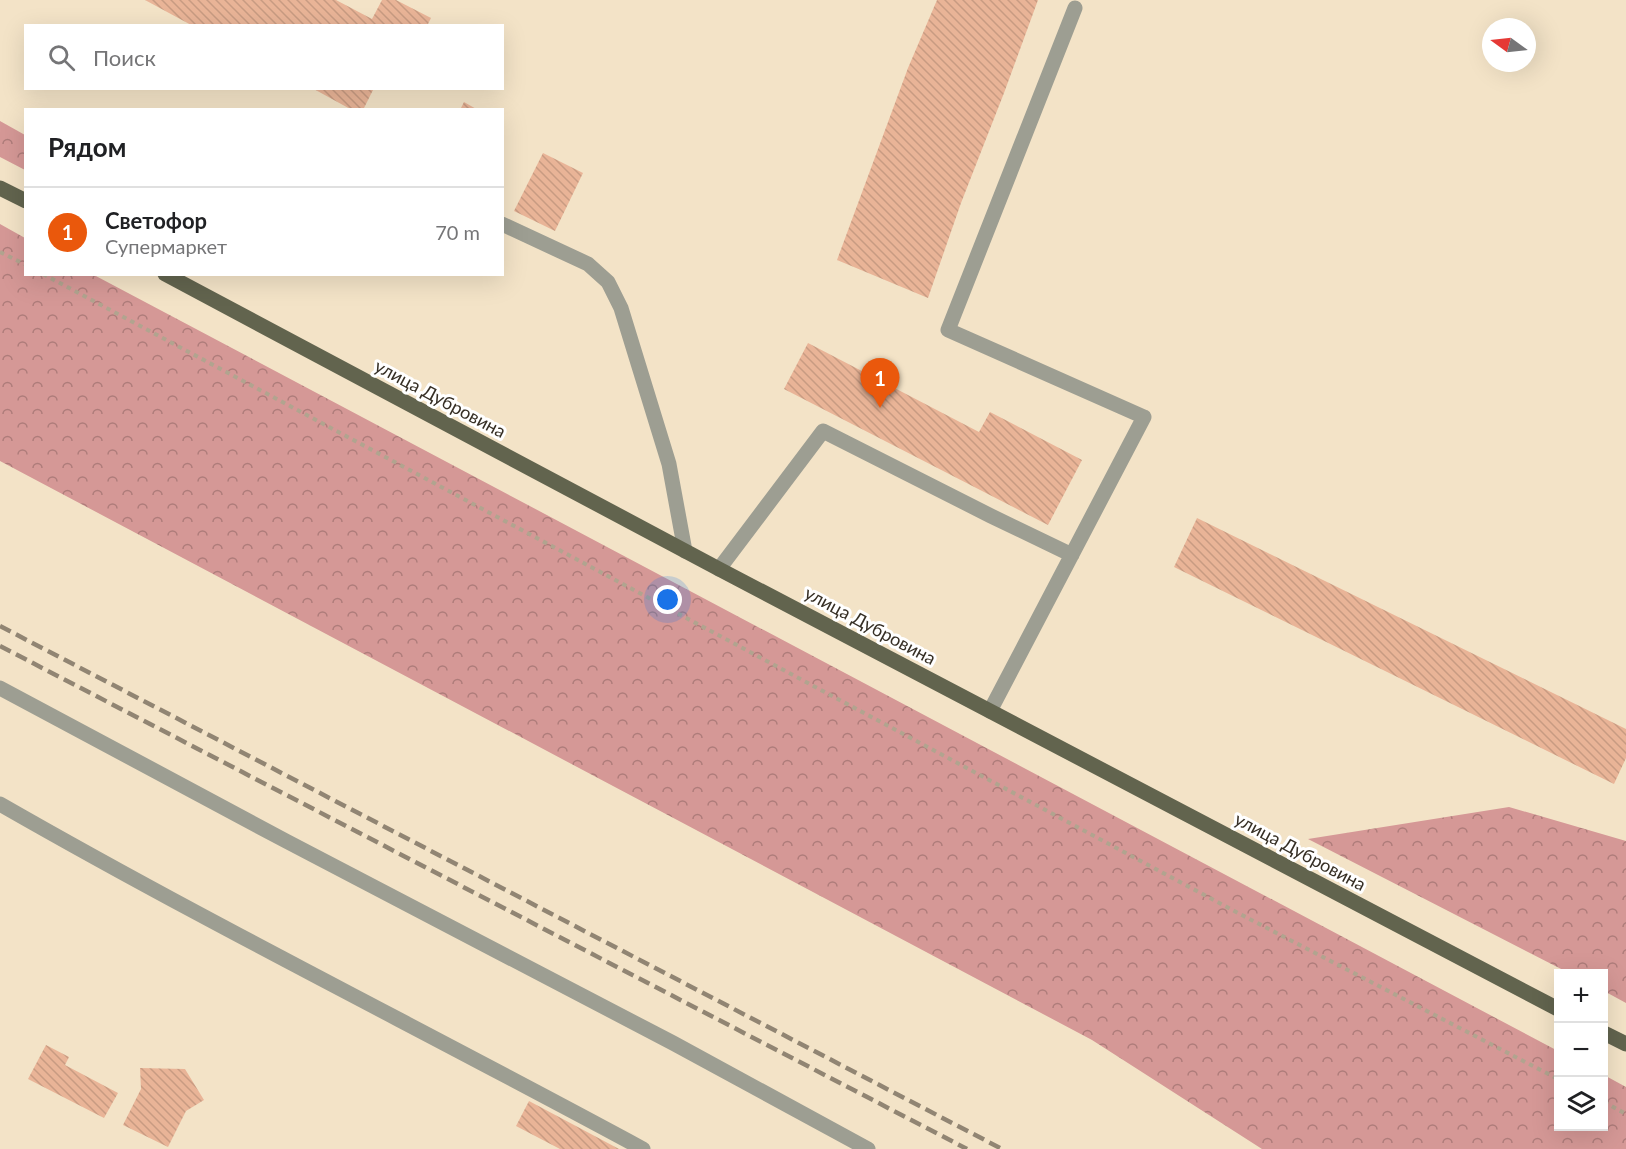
<!DOCTYPE html>
<html lang="ru">
<head>
<meta charset="utf-8">
<style>
	body { margin:0; font-family:Lato,sans-serif; background:#f2f2f2; color:#202124 }
	.controls { position:absolute; right:18px; bottom:18px; display:grid; overflow:hidden; border-radius:0px; box-shadow:0 6px 24px #0002 }
	.controls button { width:54px; height:54px; display:grid; place-items:center; padding:0; border:0; border-bottom:2px solid #e0e0e0; background:#fff; color:#202124; font:30px sans-serif }
	.compass { position:absolute; left:1482px; top:18px; width:54px; height:54px; border-radius:50%; background:#fff; box-shadow:0 6px 24px #0002; rotate:285deg }
	.you { position:absolute; left:668px; top:600px; width:21px; height:21px; margin:-15px; border:4px solid #fff; border-radius:50%; background:#1a73e8; box-shadow:0 0 0 9px #1a73e833 }
	.badge { display:grid; place-items:center; width:39px; height:39px; border-radius:50%; background:#ea580c; color:#fff; font-size:20px; font-weight:700 }
	.pin { position:absolute; translate:-50% -50px; filter:drop-shadow(0 2px 3px #0008) }
	.pin::after { content:''; position:absolute; top:32px; width:21px; height:18px; background:inherit; clip-path:polygon(0 0,100% 0,50% 100%) }
	.list { margin:0; padding:0; list-style:none }
	h2 { display:flex; justify-content:space-between; align-items:center; height:78px; margin:0; padding:0 24px; font-size:26px }
	h2 small { font-size:20px; font-weight:400; color:#757577 }
	.list li { display:grid; grid-template-columns:39px 1fr auto; gap:18px; align-items:center; box-sizing:border-box; height:90px; padding:0 24px; border-top:2px solid #e0e0e0 }
	.list b { display:block; font-size:22px; white-space:nowrap }
	.list p { margin:0; font-size:20px; white-space:nowrap; color:#757577 }
	.list em { font-size:20px; font-style:normal; color:#757577 }
	.icon { flex:none; width:33px; height:33px; fill:none; stroke:currentColor; stroke-width:2; stroke-linecap:round; stroke-linejoin:round }
	.map { position:relative; flex:none; width:1626px; height:1149px; overflow:hidden }
	.search { position:absolute; background:#fff; box-shadow:0 6px 24px #0002; left:24px; top:24px; width:480px; height:66px; display:flex; align-items:center; gap:15px; box-sizing:border-box; padding:0 21px; border-radius:0px; color:#757577; font-size:22px }
	.panel { position:absolute; background:#fff; box-shadow:0 6px 24px #0002; left:24px; top:108px; width:480px; height:168px; border-radius:0px }
	.map>svg:first-child { display:block }
	.forest { fill:url(#forest-crowns) }
	.building { fill:url(#building-back-hatch) }
	.lines { fill:none; stroke-linecap:round; stroke-linejoin:round }
	.path { stroke:#b1a48f; stroke-width:4; stroke-dasharray:4.5 4.5; stroke-linecap:butt }
	.minor { stroke:#9d9e92; stroke-width:15 }
	.major { stroke:#62644e; stroke-width:15 }
	.rail { stroke:#918573; stroke-width:4.5; stroke-dasharray:12 6; stroke-linecap:butt }
	.labels { text-anchor:middle; stroke-width:6; stroke-linejoin:round; paint-order:stroke }
	.street-label { font-size:18px; fill:#362f25; stroke:#fff }
</style>
</head>
<body>
<div class="map">
<svg width="1626" height="1149" viewBox="0 0 1626 1149">
	<defs>
		<pattern id="forest-crowns" width="20" height="18" patternUnits="userSpaceOnUse" patternTransform="scale(1.5)"><rect width="20" height="18" fill="#d59896"/><path d="M2 6a3 3 0 1 1 6 0M12 15a3 3 0 1 1 6 0" fill="none" stroke="#ae7c7a"/></pattern>
		<pattern id="building-back-hatch" width="6" height="6" patternUnits="userSpaceOnUse" patternTransform="scale(1.5)"><rect width="6" height="6" fill="#e9b497"/><path d="M-1 5l2 2M0 0l6 6M5-1l2 2" fill="none" stroke="#c89b82"/></pattern>
	</defs>
	<rect width="100%" height="100%" fill="#f3e3c7"/>
	<path class="forest" d="M0 121 25 135V170L0 157Z
		M0 224 25 238 26 274 94 275 1558 1051V1126H1604V1075L1626 1087V1149H1262L1092 1040 0 461Z
		M1509 807 1626 841V1003L1604 991V974L1569 973 1308 839Z"/>
	<path class="building" d="M145 0H336L372 19 382 0H396L431 18 427 26H193Z
		M937 0H1038L1004 93 961 203 928 298 837 260 908 68Z
		M312 88H374L363 110H352Z
		M464 102 478 110H460Z
		M543 153 583 173 555 231 514 211Z
		M808 343 979 432 990 412 1082 460 1048 525 784 389Z
		M1197 518 1626 729V758L1614 784 1174 567Z
		M46 1045 69 1057 65 1065 118 1093 104 1118 28 1079Z
		M140 1068 185 1069 204 1100 186 1111 168 1147 123 1125 141 1089Z
		M529 1101 619 1149H560L516 1126Z"/>
	<g class="lines">
		<path class="path" d="M0 252 26 265
			M43 274 1238 913 1558 1079
			M1604 1102 1626 1114"/>
		<path class="minor" d="M502 224 588 264 608 282 621 308 669 464 685 551
			M719 569 823 431 991 516 1072 555
			M0 688 286 841 673 1043 868 1149
			M990 711 1144 417 948 330 1075 8
			M0 804C211 925 429 1033 643 1149"/>
		<path class="major" d="M0 188 26 201
			M165 274 719 569 1558 1009
			M1604 1033 1626 1044"/>
		<path class="rail" d="M0 626 1002 1149
			M0 646 967 1149"/>
	</g>
	<g class="labels">
		<g class="street-label">
			<text transform="translate(440 399) rotate(28)" y="6">улица Дубровина</text>
			<text transform="translate(870 626) rotate(28)" y="6">улица Дубровина</text>
			<text transform="translate(1300 852) rotate(28)" y="6">улица Дубровина</text>
		</g>
	</g>
</svg>
<div class="controls">
<button>+</button>
<button>−</button>
<button><svg class="icon" aria-label="layers" viewBox="0 0 24 24"><path d="M12 4l9 5-9 5-9-5zM3 14l9 5 9-5"/></svg></button>
</div>
<svg class="compass" viewBox="-18 -18 36 36"><path d="M0-13l5 13h-10z" fill="#e53935"/><path d="M0 13l5-13h-10z" fill="#757577"/></svg>
<div class="you"></div>
<div class="pin badge" style="left:880px;top:408px">1</div>
<div class="search"><svg class="icon" aria-label="search" viewBox="0 0 24 24"><circle cx="10" cy="10" r="6"/><path d="M15 15l6 6"/></svg>Поиск</div>
<section class="panel">
<h2>Рядом<small></small></h2>
<ul class="list">
<li><span class="badge">1</span><div><b>Светофор</b><p>Супермаркет</p></div><em>70 m</em></li>
</ul>
</section>
</div>
</body>
</html>
